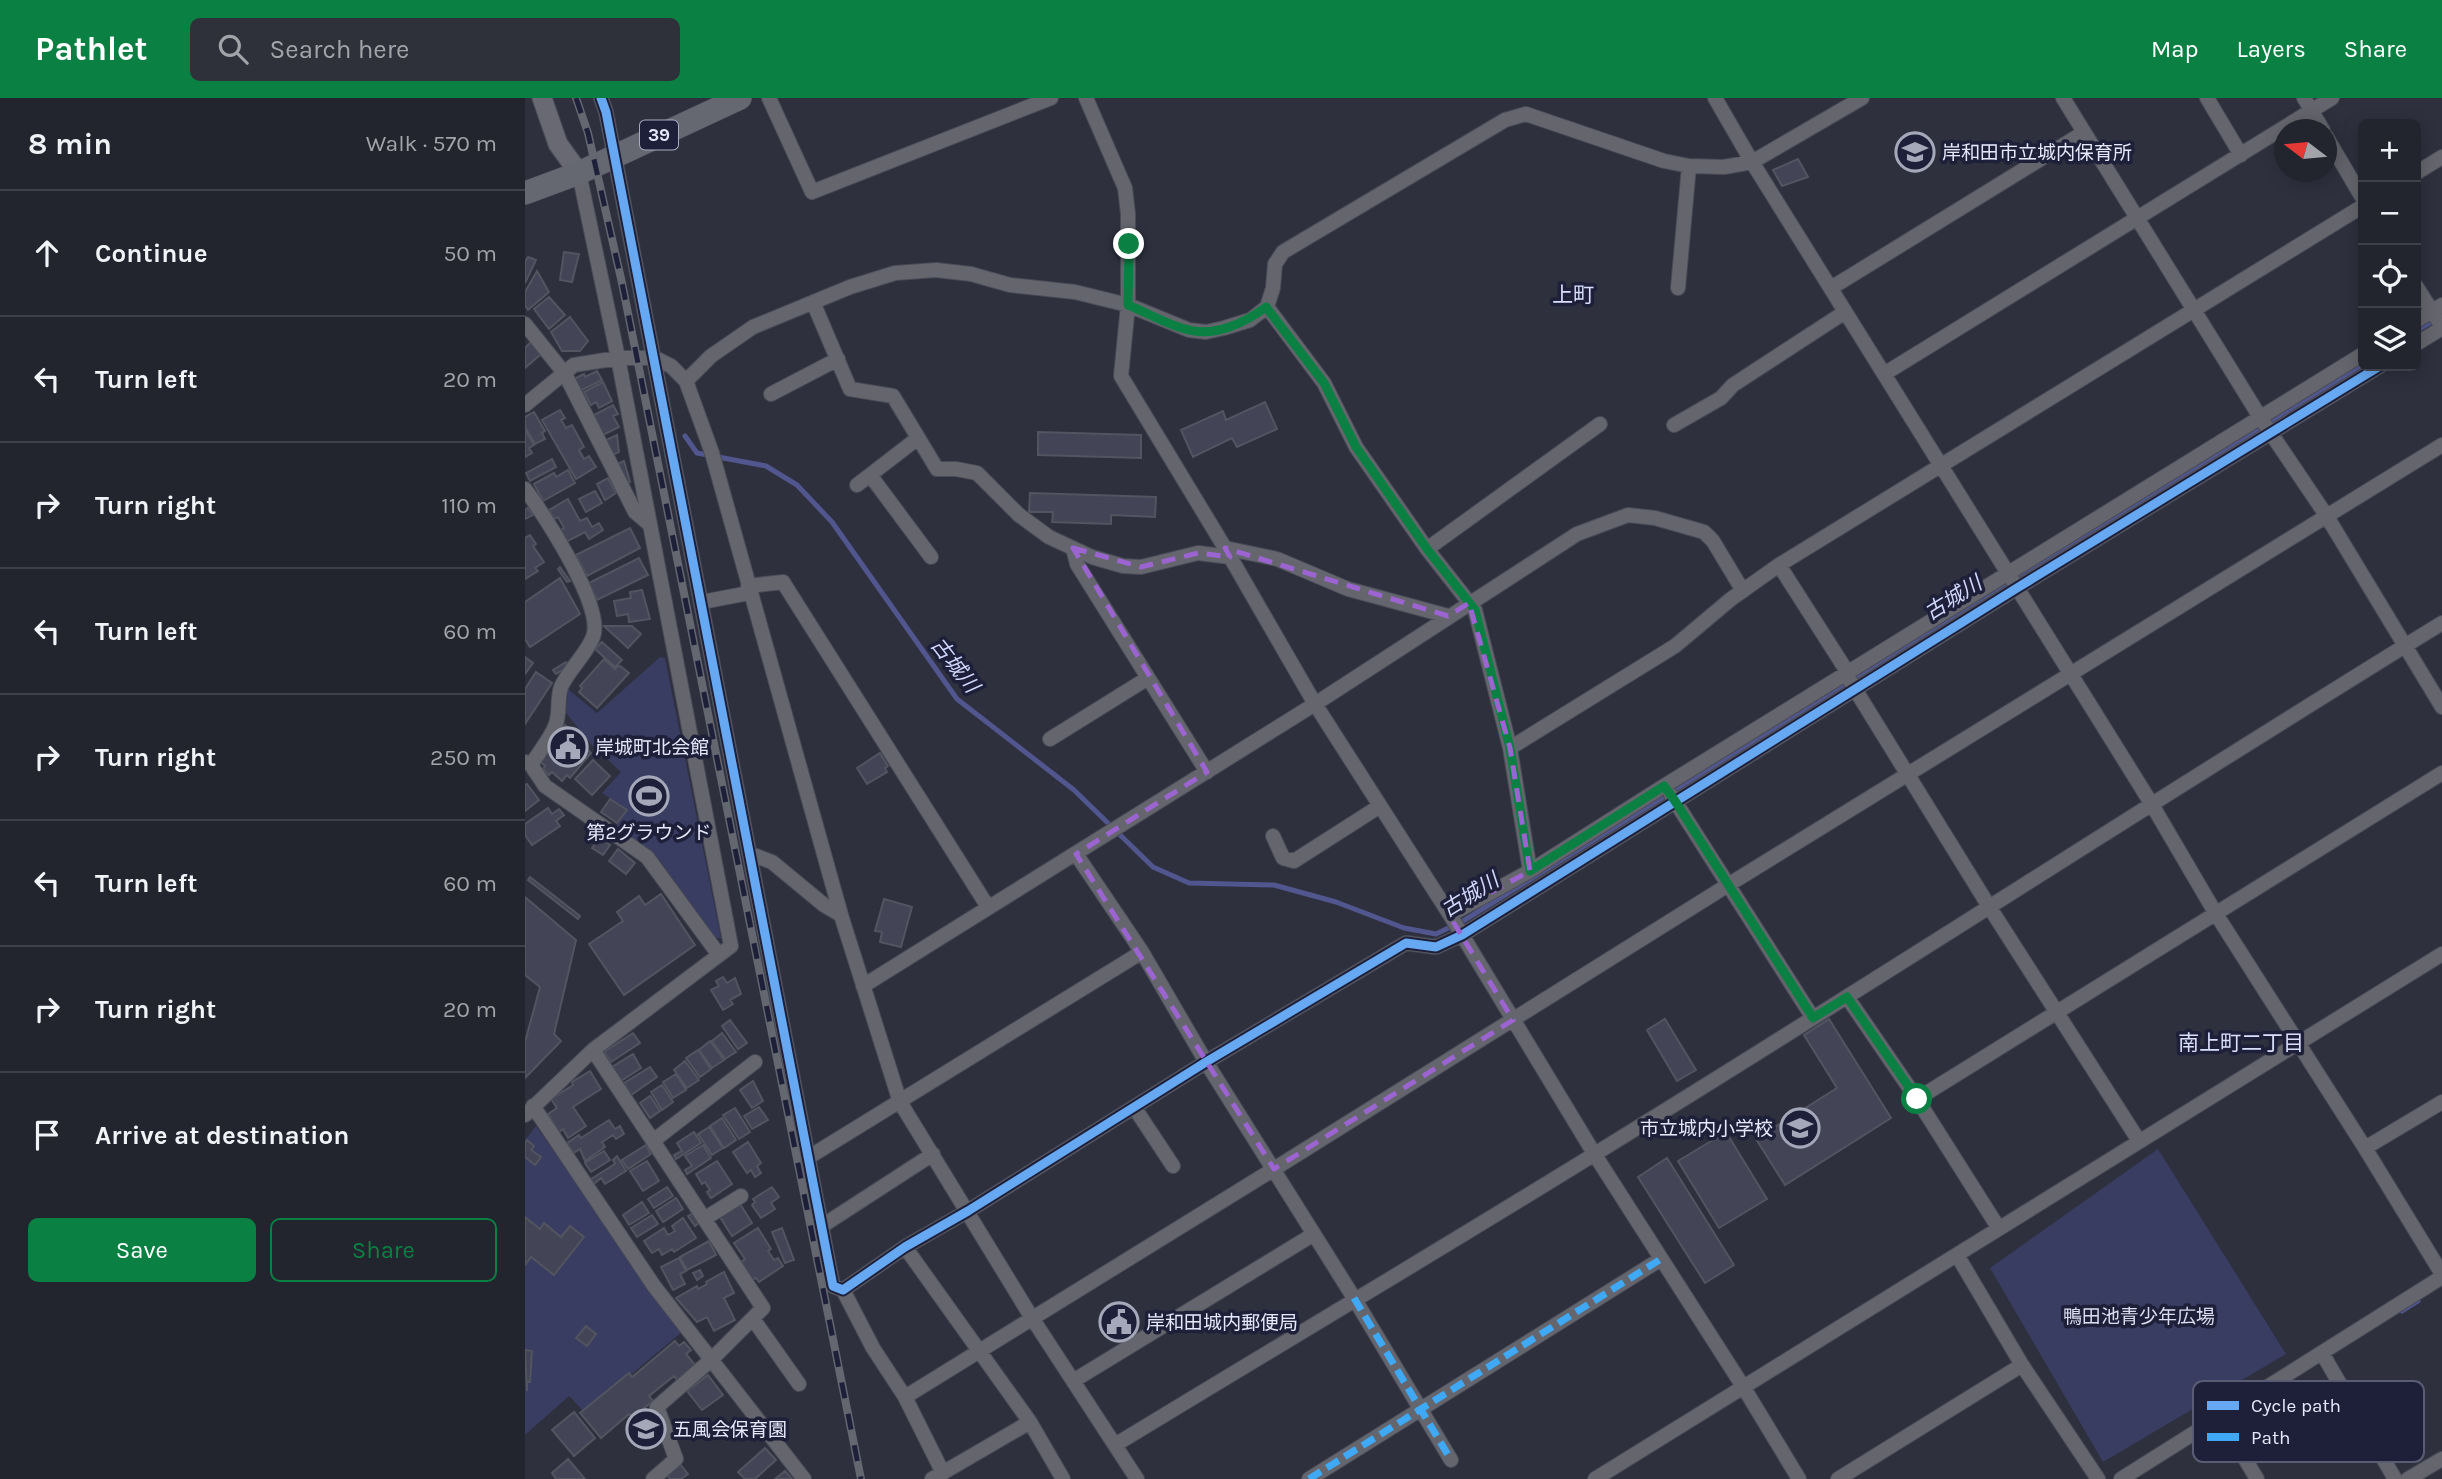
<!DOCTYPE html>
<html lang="en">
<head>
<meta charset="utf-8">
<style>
	body { margin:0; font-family:Karla,"Noto Sans JP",sans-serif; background:#2e303a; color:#f1f3f6 }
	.controls { position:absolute; right:21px; top:21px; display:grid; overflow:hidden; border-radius:10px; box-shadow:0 4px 18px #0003 }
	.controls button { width:63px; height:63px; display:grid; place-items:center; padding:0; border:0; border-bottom:2px solid #3f414a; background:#22242e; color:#f1f3f6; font:35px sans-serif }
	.compass { position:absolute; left:1749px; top:21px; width:63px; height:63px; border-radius:50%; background:#22242e; box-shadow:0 4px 18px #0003; rotate:286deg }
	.stop { position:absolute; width:21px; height:21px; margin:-16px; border:5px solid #0b8043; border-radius:50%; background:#fff }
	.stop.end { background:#0b8043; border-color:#fff; box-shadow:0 2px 7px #0008 }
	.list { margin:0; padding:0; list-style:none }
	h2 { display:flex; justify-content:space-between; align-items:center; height:91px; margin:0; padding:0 28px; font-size:30px }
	h2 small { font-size:23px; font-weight:400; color:#a2a4aa }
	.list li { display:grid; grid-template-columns:46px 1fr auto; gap:21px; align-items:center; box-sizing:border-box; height:126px; padding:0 28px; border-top:2px solid #3f414a }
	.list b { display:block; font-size:26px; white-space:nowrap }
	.list em { font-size:23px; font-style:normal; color:#a2a4aa }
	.actions { display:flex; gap:14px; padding:21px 28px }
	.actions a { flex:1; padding:16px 0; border:2px solid #0b8043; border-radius:10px; text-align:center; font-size:24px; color:#0b8043 }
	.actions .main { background:#0b8043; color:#fff }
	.icon { flex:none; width:38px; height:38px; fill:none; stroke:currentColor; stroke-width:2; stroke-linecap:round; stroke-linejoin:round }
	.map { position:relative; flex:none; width:1917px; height:1381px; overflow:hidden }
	header { display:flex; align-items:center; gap:42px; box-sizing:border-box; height:98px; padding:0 35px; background:#0b8043; color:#fff }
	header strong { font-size:33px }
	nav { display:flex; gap:38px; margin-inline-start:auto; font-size:24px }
	.search { width:490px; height:63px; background:#2e303a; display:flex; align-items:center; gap:18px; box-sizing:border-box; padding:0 24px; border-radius:10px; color:#a2a4aa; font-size:26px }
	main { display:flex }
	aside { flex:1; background:#22242e }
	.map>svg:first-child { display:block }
	.green { fill:#383d61 }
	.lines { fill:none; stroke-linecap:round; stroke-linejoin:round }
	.stream { stroke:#51578e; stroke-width:5 }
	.building { fill:#434556; stroke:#525460; stroke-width:2 }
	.street-casing { stroke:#494b57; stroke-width:16 }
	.secondary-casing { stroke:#494b57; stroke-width:21 }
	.primary-casing { stroke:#494b57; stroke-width:24 }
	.street { stroke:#65666d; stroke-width:14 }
	.secondary { stroke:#686972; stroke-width:19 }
	.primary { stroke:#656771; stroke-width:23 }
	.rail-casing { stroke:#646670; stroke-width:8 }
	.rail { stroke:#1e203a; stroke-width:5; stroke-dasharray:16; stroke-linecap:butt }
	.quiet { stroke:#3fa9f5; stroke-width:7; stroke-dasharray:14 7; stroke-linecap:butt }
	.cycleway-casing { stroke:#1e203a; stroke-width:13 }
	.cycleway { stroke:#66a8f1; stroke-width:9 }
	.route { stroke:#0b8043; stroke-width:9 }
	.marked { fill:none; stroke:#9b64d1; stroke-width:5; stroke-dasharray:14 9; stroke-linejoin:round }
	.labels { text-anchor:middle; stroke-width:7; stroke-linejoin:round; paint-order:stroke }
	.shield { fill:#1e203a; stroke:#a9acc0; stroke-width:2 }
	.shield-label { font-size:18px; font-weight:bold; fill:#e5e8fa }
	.poi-label { font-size:19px; fill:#e5e8fa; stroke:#1e203a; text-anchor:start }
	.park-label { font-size:19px; fill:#dbdef0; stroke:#1e203a }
	.neighbourhood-label { font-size:21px; fill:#d9defb; stroke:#1e203a }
	.water-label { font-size:21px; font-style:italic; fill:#d2d8fc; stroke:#1e203a }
	.key { fill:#1e203a; stroke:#5a5c74; stroke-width:2 }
	.key-label { font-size:19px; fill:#e5e8fa }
</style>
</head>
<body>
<header>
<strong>Pathlet</strong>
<div class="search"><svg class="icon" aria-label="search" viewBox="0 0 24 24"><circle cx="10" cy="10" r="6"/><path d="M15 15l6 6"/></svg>Search here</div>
<nav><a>Map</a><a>Layers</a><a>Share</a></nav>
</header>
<main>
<aside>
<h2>8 min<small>Walk · 570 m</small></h2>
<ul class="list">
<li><svg class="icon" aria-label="ahead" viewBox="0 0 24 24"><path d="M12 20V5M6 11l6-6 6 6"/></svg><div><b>Continue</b></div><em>50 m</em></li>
<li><svg class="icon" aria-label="left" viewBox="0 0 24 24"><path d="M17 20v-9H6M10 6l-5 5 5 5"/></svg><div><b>Turn left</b></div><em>20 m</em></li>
<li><svg class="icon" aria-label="right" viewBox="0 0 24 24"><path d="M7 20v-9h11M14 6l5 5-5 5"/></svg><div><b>Turn right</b></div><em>110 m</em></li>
<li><svg class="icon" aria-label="left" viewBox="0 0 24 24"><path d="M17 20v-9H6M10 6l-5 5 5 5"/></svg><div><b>Turn left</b></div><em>60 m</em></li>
<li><svg class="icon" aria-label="right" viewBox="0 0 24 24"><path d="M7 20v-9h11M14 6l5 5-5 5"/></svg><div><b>Turn right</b></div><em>250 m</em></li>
<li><svg class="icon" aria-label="left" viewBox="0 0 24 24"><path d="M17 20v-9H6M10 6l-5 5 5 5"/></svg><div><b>Turn left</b></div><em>60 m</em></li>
<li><svg class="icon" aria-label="right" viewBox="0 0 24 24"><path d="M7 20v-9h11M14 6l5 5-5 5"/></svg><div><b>Turn right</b></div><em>20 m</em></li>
<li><svg class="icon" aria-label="arrive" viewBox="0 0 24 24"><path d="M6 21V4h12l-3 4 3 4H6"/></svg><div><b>Arrive at destination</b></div></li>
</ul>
<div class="actions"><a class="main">Save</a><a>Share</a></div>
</aside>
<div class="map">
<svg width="1917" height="1381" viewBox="0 0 1917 1381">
	<rect width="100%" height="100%" fill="#2e303e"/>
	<path class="green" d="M135 559 140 560 196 840H188L135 763 90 730 102 712 77 695 96 674 66 646 41 615 43 591 72 615Z
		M11 1028 157 1234 60 1315 44 1298 0 1337V1042Z
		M1633 1051 1761 1256 1578 1364 1465 1170Z"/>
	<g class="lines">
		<path class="stream" d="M1891 233 1911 221
			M160 338 172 355 241 368 272 387 307 424 432 601 549 692 628 769 664 785 749 787 811 804 879 830 911 836 938 823 1838 266
			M1877 1213 1893 1203"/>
	</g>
	<path class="building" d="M1273 61 1283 79 1257 88 1248 72Z
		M39 154 54 156 47 184 35 182Z
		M3 159 11 162 0 185V164Z
		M12 173 24 194 3 212 0 207V194Z
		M24 199 40 217 24 231 9 211Z
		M45 219 63 243 55 253H37L26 234Z
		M7 243 16 256 0 270V250Z
		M72 273 77 282 55 293 49 281 59 276 60 279Z
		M78 284 87 303 74 310 71 304 66 307 59 294Z
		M740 304 752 331 712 349 707 340 668 359 656 332 698 313 701 322Z
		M88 307 93 316 88 318 94 329 76 338 67 318Z
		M35 312 40 320 36 322 41 330 47 327 59 349 54 352 59 361 64 358 71 369 51 381 17 322Z
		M9 314 20 333 17 335 20 341 10 346 0 329V319Z
		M0 332 9 347 4 350 7 355 0 359Z
		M513 334 616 337V360L513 357Z
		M92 337 94 354 86 358 79 343Z
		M27 361 31 369 5 383 1 375Z
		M99 363 105 384 100 386 90 367Z
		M43 372 50 385 18 403 9 386 29 375 31 379Z
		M83 380 91 395 80 402 72 386Z
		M70 393 77 405 61 414 54 401Z
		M505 395 631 399 630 419 586 417V426L527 424 528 414H504Z
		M43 401 55 423 62 420 67 429 74 425 78 432 64 441 60 434 41 444 35 433 39 430 33 419 29 421 24 412Z
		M3 410 8 417 0 421V412Z
		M105 430 115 450 62 478 51 457Z
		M5 437 11 446 8 448 19 464 10 470 13 473 0 481V440Z
		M114 460 123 477 72 502 64 485Z
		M35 469 45 483 42 484 33 471Z
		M35 480 55 516 5 549 0 541V504Z
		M117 492 125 521 104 524 103 516 92 518 89 503 106 500 105 494Z
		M79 528H107L116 536 103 550Z
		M77 544 97 562 90 569 70 551Z
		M0 559 8 565 0 576Z
		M79 561 90 571 94 567 104 575 72 610 54 594 57 590 55 588Z
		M41 564 44 568 31 576 28 572Z
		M11 574 27 585 0 626V591Z
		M40 627 55 641 53 643 66 655 45 680 42 677 37 683 27 674 24 677 18 671 20 668 14 662 38 636 34 633Z
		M355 655 363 668 360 670 362 674 342 686 332 670Z
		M68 662 85 678 67 697 50 681Z
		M2 686 14 702 0 713V687Z
		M85 701 102 712 92 725 76 714Z
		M23 710 27 716 34 711 39 717 31 723 35 728 7 747 0 737V726Z
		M75 740 85 747 78 757 67 750Z
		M93 751 110 765 101 776 84 763Z
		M5 779 55 818 53 821 3 782Z
		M136 796 170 847 99 897 64 846 98 823 92 814 114 798 120 807Z
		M0 799 51 842 29 936 36 943 0 980V944L15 889 0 877Z
		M359 801 387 809 376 849 355 844 357 834 350 833Z
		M198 879 202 885 210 880 216 896 205 902 208 906 198 912 186 892 194 888 191 883Z
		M1140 921 1171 972 1152 983 1122 932Z
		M1304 921 1366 1020 1260 1087 1231 1041 1312 990 1279 937Z
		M205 922 222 945 213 951 197 928Z
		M108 935 115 945 86 964 79 954Z
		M197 935 211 954 200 961 187 943Z
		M185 943 199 962 187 970 174 952Z
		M173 952 186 971 175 979 161 960Z
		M108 956 116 970 96 983 87 969Z
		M160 963 174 982 162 990 149 972Z
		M125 969 132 979 106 997 99 985Z
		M65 973 76 991 48 1009 61 1028 43 1040 38 1031 34 1034 23 1016 32 1010 26 1001 48 987 47 984Z
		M151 976 161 992 148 1000 138 984Z
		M228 983 238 1003 227 1010 215 992Z
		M137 987 148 1004 137 1012 126 994Z
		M125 998 135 1013 125 1020 115 1005Z
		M234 1009 243 1022 227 1031 219 1018Z
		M210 1010 225 1034 214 1041 198 1017Z
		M197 1020 211 1042 199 1050 185 1028Z
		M84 1022 90 1031 95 1028 99 1036 91 1041 88 1037 77 1044 80 1049 60 1063 55 1051 49 1055 42 1045 54 1037 56 1040Z
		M184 1029 198 1050 187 1057 173 1036Z
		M169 1034 176 1045 151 1061 149 1057 157 1053 152 1045Z
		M1201 1034 1242 1101 1194 1130 1153 1063Z
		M2 1042 9 1048 6 1052 16 1059 10 1067 0 1059V1045Z
		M223 1044 236 1065 232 1068 236 1075 230 1079 226 1072 222 1075 208 1054Z
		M121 1047 126 1056 103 1071 97 1062Z
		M178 1047 186 1060 162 1076 160 1072 167 1068 160 1058Z
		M79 1053 85 1062 66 1074 60 1065Z
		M92 1058 101 1073 80 1086 76 1080 69 1086 66 1081 90 1066 88 1062Z
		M1142 1060 1209 1167 1180 1185 1113 1079Z
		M122 1063 134 1083 118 1093 105 1073Z
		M192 1063 207 1086 186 1100 182 1094 185 1092 180 1084 177 1086 171 1076Z
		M142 1089 148 1098 129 1110 123 1101Z
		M247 1089 254 1099 246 1105 250 1111 236 1120 227 1107 230 1104 228 1101Z
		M151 1100 158 1111 138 1124 131 1113Z
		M117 1104 124 1115 104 1127 98 1117Z
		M215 1106 227 1125 207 1138 195 1119Z
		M168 1115 174 1125 170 1128 163 1118Z
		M127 1117 133 1126 112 1139 106 1130Z
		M0 1119 15 1131 19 1125 36 1139 45 1128 59 1139 29 1177 6 1159 0 1167Z
		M158 1120 171 1140 149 1154 147 1151 137 1157 134 1151 127 1155 119 1143 139 1130 143 1137 150 1133 147 1128Z
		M233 1130 246 1151 243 1153 249 1162 253 1160 258 1168 234 1184 231 1180 227 1182 216 1164 220 1161 209 1145Z
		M257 1130 269 1162 260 1165 247 1134Z
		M184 1143 191 1157 162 1172 155 1159Z
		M154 1160 161 1173 155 1176 160 1186 148 1192 136 1169Z
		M175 1172 178 1178 172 1182 168 1175Z
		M199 1174 209 1195 199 1200 210 1222 189 1233 182 1219 172 1224 151 1200 172 1188 173 1191 182 1186 181 1184Z
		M61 1228 71 1236 62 1248 51 1240Z
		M150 1243 154 1248 159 1244 166 1252 161 1256 171 1268 153 1283 149 1278 124 1298 128 1303 119 1310 126 1318 121 1322 126 1327 118 1334 104 1316 76 1340 55 1315 104 1275 107 1279Z
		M0 1252 7 1253 5 1284H2V1293Z
		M183 1277 198 1297 177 1312 162 1293Z
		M49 1314 70 1340 49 1358 27 1332Z
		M111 1328 117 1335 109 1341 104 1334Z
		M240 1350 251 1362 230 1381H220L213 1374Z
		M43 1361 60 1381H31L27 1375Z
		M155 1366 163 1376 156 1381H145L142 1377Z
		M260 1373 267 1381H250Z"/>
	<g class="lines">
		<g class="street-casing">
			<path id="street" d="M76 0 81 14 308 1188 318 1192 380 1149 443 1113 681 964 881 845 911 849 937 837 1492 490 1855 268
				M244 0 287 94 526 0
				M561 0 600 90 603 116V207L596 278 700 450 790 606 925 817 1070 1057 1219 1290 1274 1381
				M1190 0 1227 64 1626 705 1691 816 1840 1050 1917 1176
				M1538 0 1735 319 1801 417 1917 609
				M1682 0 1716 57
				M1779 0 1798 32
				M1801 38 1838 101
				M1891 75 1917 59
				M1891 188 1917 229
				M1153 190 1164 68
				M1306 190 1558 35
				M288 204 325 291 368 298 412 371H431L452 375 494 417 524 439 567 459 598 468 616 469 673 455 705 459
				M742 209 799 285 831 349 902 451 950 512 985 650 1005 773
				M1891 223 1917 207
				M0 226 40 276 110 414 124 426
				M1891 246 1917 230
				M1359 276 1807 0
				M161 283 186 258 228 229 325 189 370 175 411 172 446 176 485 187 550 194 603 207 664 232 681 234 699 230 725 222 742 209 748 190 750 166 758 154 980 22 1001 16 1139 63 1164 68 1199 69 1227 64 1337 0
				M246 296 313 261
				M0 307 49 267 93 260H130L146 268 161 283 187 355 316 817 375 1004 507 1220 612 1381
				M1149 327 1196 300 1208 287 1320 214
				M345 377 406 459
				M332 387 393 340
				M0 391C19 417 80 509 68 539 61 557 44 571 36 589 32 601 35 614 31 626 26 640 14 654 6 667
				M548 450 552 466 682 674
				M700 450 752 461 823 491 923 518
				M902 451 1075 326
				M1254 467 1323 575
				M223 488 258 484 463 809
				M177 504 224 495
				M1325 583 1465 810 1614 1043
				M525 641 623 580
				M985 650 1150 548 1206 501 1254 467 1838 108
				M0 664 6 667 20 688 122 759 194 857
				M1146 697 1288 920
				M748 738 758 760 769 763 855 708
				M226 756 247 764 299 807 316 817
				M551 756 617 854 681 964 829 1200 926 1362
				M925 817 1005 773 1139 688 1838 256
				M338 888 790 606 1052 436 1103 417 1130 420 1179 434 1188 443 1218 493
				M1322 899 1392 1001 1473 1129
				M68 952 238 1210 187 1261 132 1309 151 1361 128 1381
				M1392 1001 1917 675
				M8 1008 129 1188 279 1381
				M609 1009 648 1068
				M0 1017 68 952 206 848 93 260 54 75
				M128 1043 230 964
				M1840 1050 1917 1004
				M284 1059 617 854
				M179 1121 216 1098
				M297 1128 408 1056
				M380 1149 505 1324 538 1381
				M1432 1157 1497 1267 1573 1381
				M318 1192 348 1250 380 1299 418 1375
				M228 1221 274 1286
				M1797 1255 1870 1381
				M548 1283 789 1136
				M380 1299 749 1071 1203 787 1917 347
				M1695 1319 1732 1381
				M590 1347C751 1249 913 1153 1073 1054 1356 880 1634 699 1917 525
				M407 1381 505 1324
				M784 1381 1136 1161
				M1070 1381 1917 856
				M1313 1381 1497 1267
				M1596 1381 1917 1179
				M1883 1381 1917 1361"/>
		</g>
		<g class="secondary-casing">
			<path id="secondary" d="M17 0 33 46 54 75"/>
		</g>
		<g class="primary-casing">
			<path id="primary" d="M0 95 54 75 215 0"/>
		</g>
		<use href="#street" class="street"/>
		<use href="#secondary" class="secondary"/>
		<use href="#primary" class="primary"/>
		<g class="rail-casing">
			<path id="rail" d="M51 0 63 35 97 185 336 1381"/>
		</g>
		<use href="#rail" class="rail"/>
		<path class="quiet" d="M829 1200 926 1362
			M784 1381 1136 1161"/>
		<g class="cycleway-casing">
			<path id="cycleway" d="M76 0 81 14 308 1188 318 1192 380 1149 443 1113 681 964 881 845 911 849 937 837 1492 490 1855 268"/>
		</g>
		<use href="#cycleway" class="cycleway"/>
	</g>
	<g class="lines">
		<path class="route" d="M604 146 603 207C623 215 644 228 664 232 691 239 721 224 741 209L799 285 831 349 902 451 950 512 985 650 1005 773 1139 688 1150 703 1288 920 1322 899 1392 1001"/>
	</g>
	<path class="marked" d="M548 450 616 469 673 455 705 459 700 450 923 518 944 505 985 650 1005 773 924 817 988 922 749 1071 551 756 682 674Z"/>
	<defs>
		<g id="school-ring" transform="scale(2.0125)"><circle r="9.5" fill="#1e203a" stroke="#a5a8b8" stroke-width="1.5"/><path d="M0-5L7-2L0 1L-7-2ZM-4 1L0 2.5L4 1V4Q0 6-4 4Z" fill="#a5a8b8"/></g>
		<g id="civic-ring" transform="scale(2.0125)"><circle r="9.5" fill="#1e203a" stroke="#a5a8b8" stroke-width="1.5"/><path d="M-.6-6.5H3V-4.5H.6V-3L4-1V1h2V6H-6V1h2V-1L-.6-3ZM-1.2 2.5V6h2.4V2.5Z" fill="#a5a8b8"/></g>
		<g id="stadium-ring" transform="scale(2.0125)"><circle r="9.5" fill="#1e203a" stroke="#a5a8b8" stroke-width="1.5"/><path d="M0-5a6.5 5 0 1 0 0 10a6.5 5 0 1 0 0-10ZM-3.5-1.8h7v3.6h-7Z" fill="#a5a8b8"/></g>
	</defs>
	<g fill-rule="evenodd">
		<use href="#school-ring" x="1390" y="54"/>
		<use href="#civic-ring" x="43" y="649"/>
		<use href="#stadium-ring" x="124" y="698"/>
		<use href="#school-ring" x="1275" y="1030"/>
		<use href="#civic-ring" x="594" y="1224"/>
		<use href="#school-ring" x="121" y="1331"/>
	</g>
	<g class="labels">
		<rect class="shield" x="115" y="22.5" width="38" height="29" rx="5"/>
		<g class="shield-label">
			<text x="134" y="43">39</text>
		</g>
		<g class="poi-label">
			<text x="1417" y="61">岸和田市立城内保育所</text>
			<text x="70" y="656">岸城町北会館</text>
			<text x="124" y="741" text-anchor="middle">第2グラウンド</text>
			<text x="1248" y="1037" text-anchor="end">市立城内小学校</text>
			<text x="621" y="1231">岸和田城内郵便局</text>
			<text x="148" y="1338">五風会保育園</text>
		</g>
		<g class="park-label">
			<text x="1614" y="1225">鴨田池青少年広場</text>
		</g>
		<g class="neighbourhood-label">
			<text x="1048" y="204">上町</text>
			<text x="1716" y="952">南上町二丁目</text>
		</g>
		<g class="water-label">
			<text transform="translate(1428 500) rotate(-32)" y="7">古城川</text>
			<text transform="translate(430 567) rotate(52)" y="7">古城川</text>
			<text transform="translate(945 797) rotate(-32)" y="7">古城川</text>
		</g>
	</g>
	<rect x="1668" y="1283" width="231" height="81" rx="10" class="key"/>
	<rect x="1682" y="1303" width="32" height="9" fill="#66a8f1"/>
	<rect x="1682" y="1335" width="32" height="8" fill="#3fa9f5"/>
	<g class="key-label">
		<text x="1726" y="1314">Cycle path</text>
		<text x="1726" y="1346">Path</text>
	</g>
</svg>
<div class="controls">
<button>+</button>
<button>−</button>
<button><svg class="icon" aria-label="locate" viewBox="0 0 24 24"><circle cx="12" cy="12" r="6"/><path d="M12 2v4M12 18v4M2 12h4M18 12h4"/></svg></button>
<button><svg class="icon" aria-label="layers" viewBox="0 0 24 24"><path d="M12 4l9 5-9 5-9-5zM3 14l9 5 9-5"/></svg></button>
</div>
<svg class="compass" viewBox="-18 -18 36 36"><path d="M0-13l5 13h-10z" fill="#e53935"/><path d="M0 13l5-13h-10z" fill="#a2a4aa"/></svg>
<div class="stop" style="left:1392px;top:1001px"></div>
<div class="stop end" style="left:604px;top:146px"></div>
</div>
</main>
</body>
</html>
